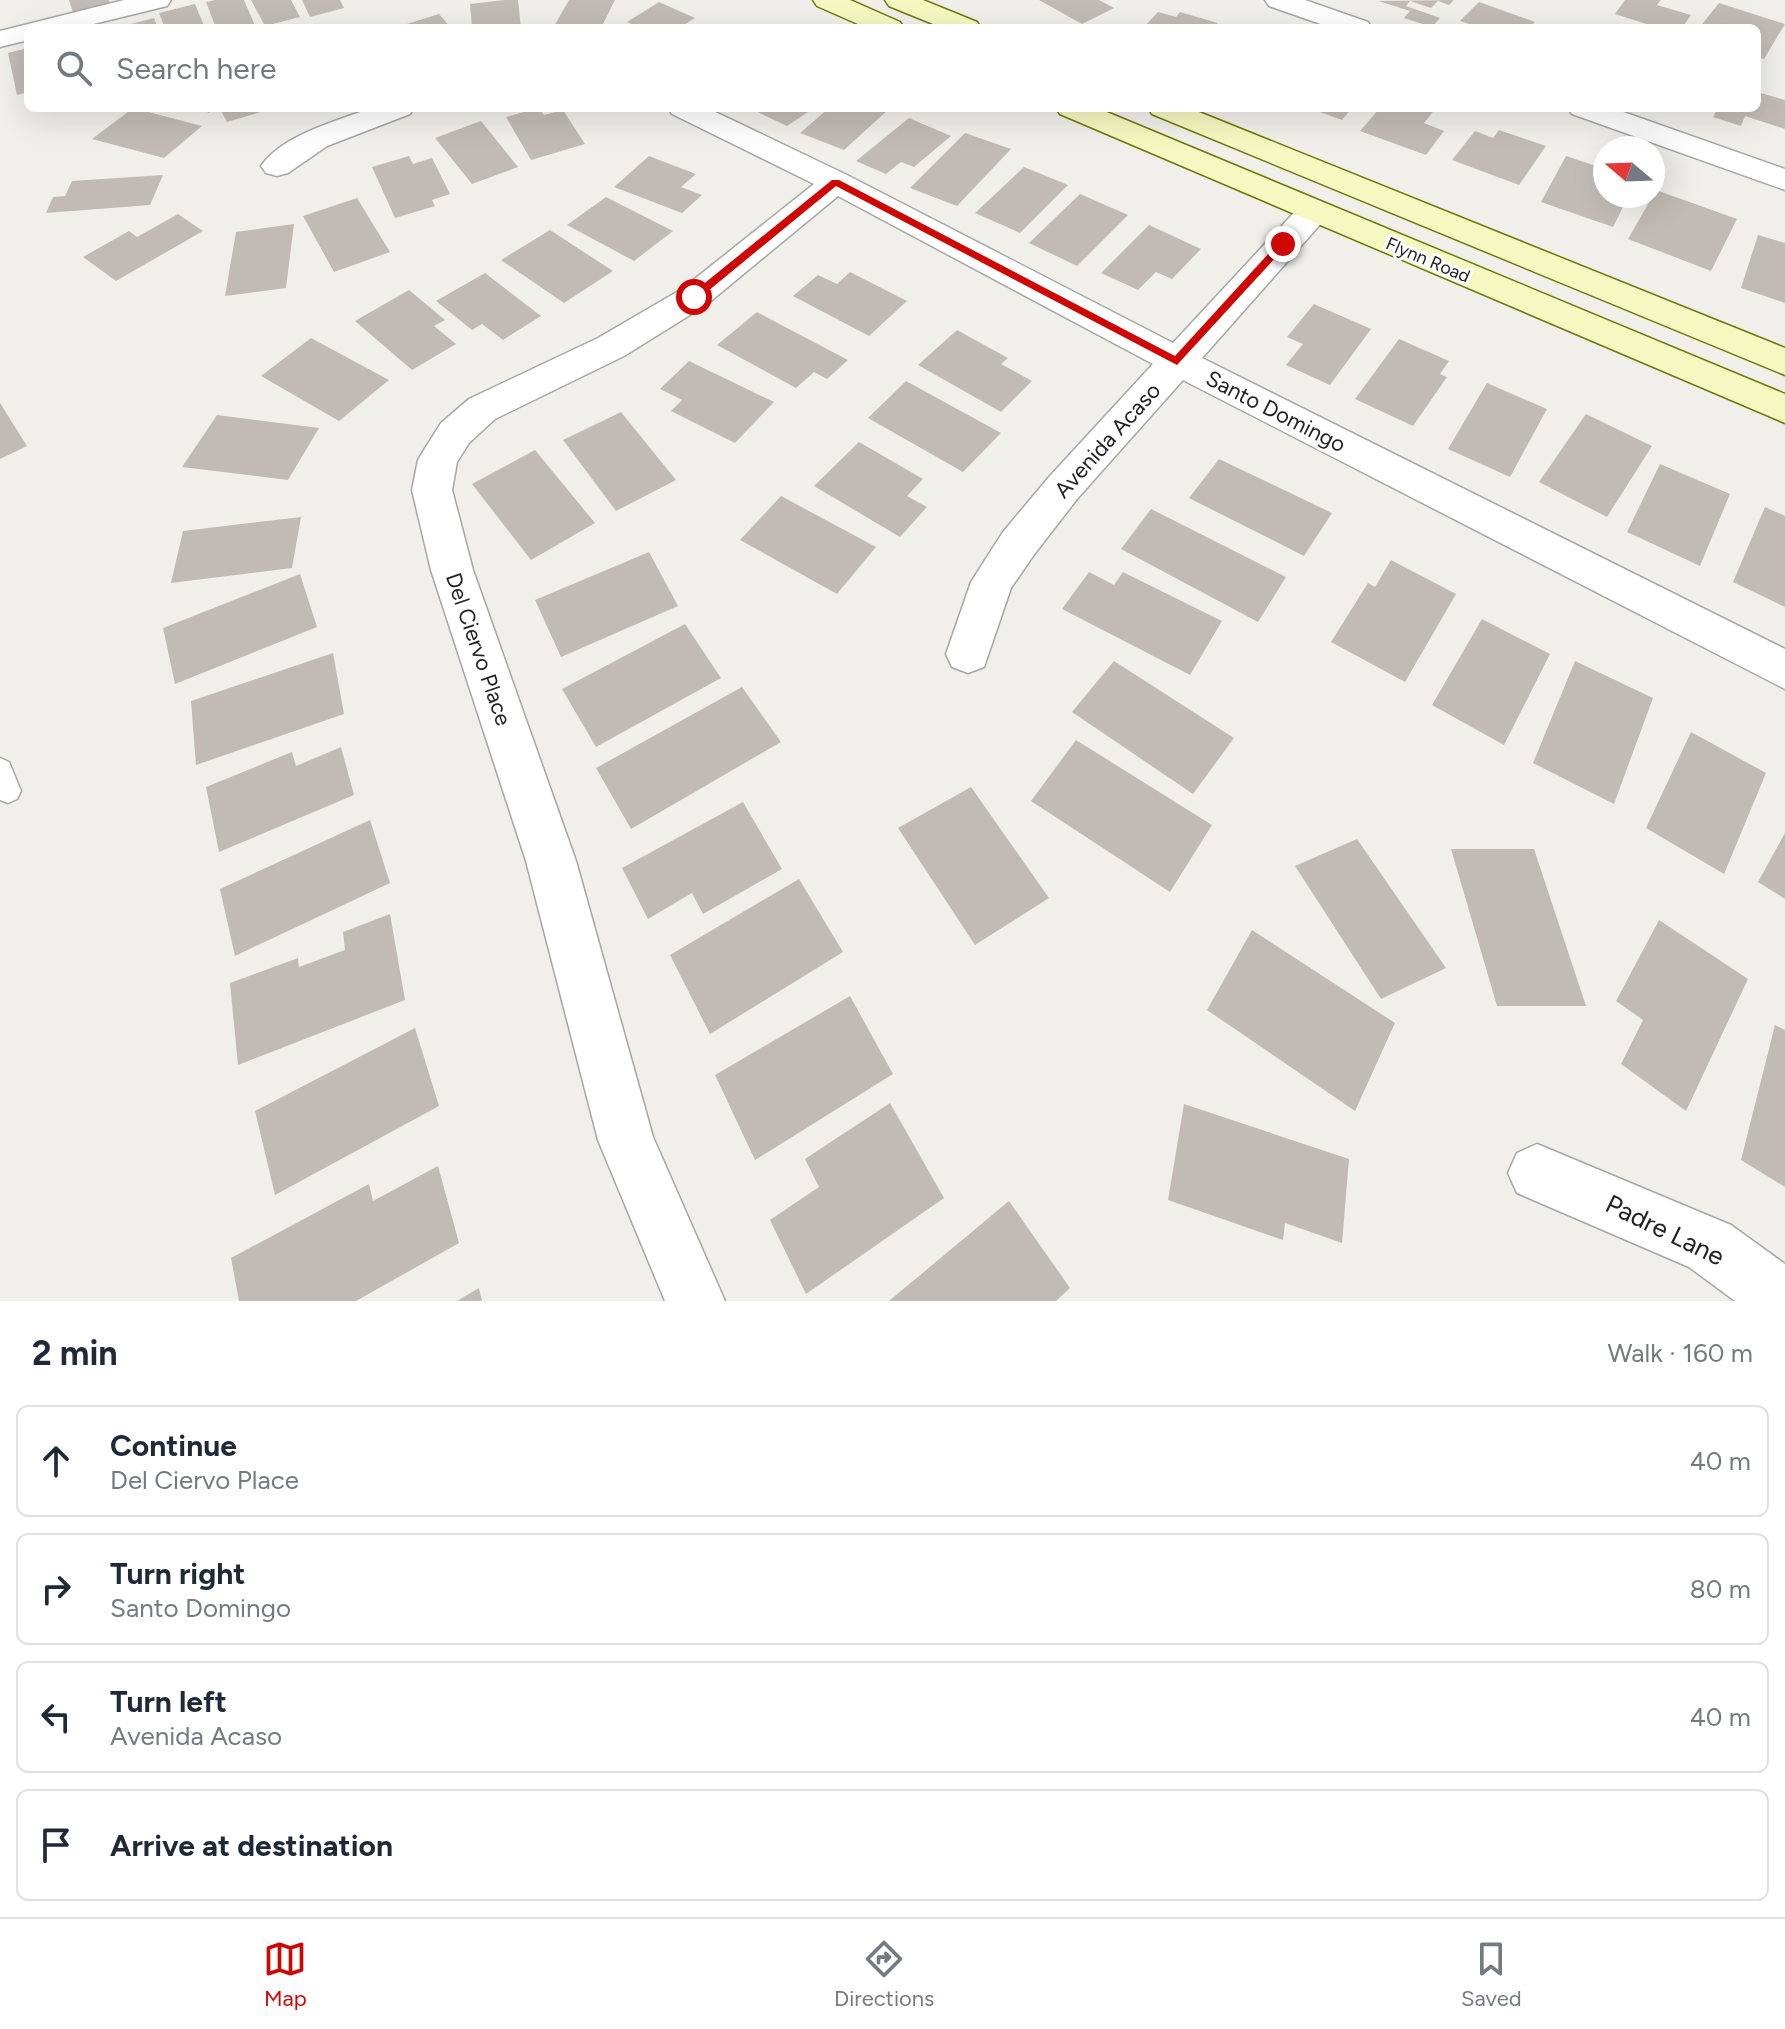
<!DOCTYPE html>
<html lang="en">
<head>
<meta charset="utf-8">
<style>
	body { margin:0; font-family:Figtree,sans-serif; background:#f6f6f7; color:#1f2937 }
	.compass { position:absolute; left:1593px; top:136px; width:72px; height:72px; border-radius:50%; background:#fff; box-shadow:0 8px 32px #0002; rotate:289deg }
	.stop { position:absolute; width:24px; height:24px; margin:-18px; border:6px solid #ce0705; border-radius:50%; background:#fff }
	.stop.end { background:#ce0705; border-color:#fff; box-shadow:0 2px 8px #0008 }
	.list { margin:0; padding:0; list-style:none }
	h2 { display:flex; justify-content:space-between; align-items:center; height:104px; margin:0; padding:0 32px; font-size:34px }
	h2 small { font-size:26px; font-weight:400; color:#747a83 }
	.list li { display:grid; grid-template-columns:52px 1fr auto; gap:24px; align-items:center; box-sizing:border-box; height:112px; margin:0 16px 16px; padding:0 16px; border:2px solid #e0e1e3; border-radius:12px }
	.list b { display:block; font-size:30px; white-space:nowrap }
	.list p { margin:0; font-size:26px; white-space:nowrap; color:#747a83 }
	.list em { font-size:26px; font-style:normal; color:#747a83 }
	.icon { flex:none; width:44px; height:44px; fill:none; stroke:currentColor; stroke-width:2; stroke-linecap:round; stroke-linejoin:round }
	.map { position:relative; flex:none; width:1785px; height:1301px; overflow:hidden }
	.search { position:absolute; background:#fff; box-shadow:0 8px 32px #0002; left:24px; right:24px; top:24px; height:88px; display:flex; align-items:center; gap:20px; box-sizing:border-box; padding:0 28px; border-radius:12px; color:#747a83; font-size:30px }
	.sheet { height:616px; background:#fff }
	nav { display:flex; justify-content:space-around; align-items:center; box-sizing:border-box; height:112px; border-top:2px solid #e0e1e3; background:#fff; font-size:22px; color:#747a83 }
	nav a { display:grid; justify-items:center; gap:4px }
	nav .on { color:#ce0705 }
	.map>svg:first-child { display:block }
	.building { fill:#c2bbb5 }
	.lines { fill:none; stroke-linecap:round; stroke-linejoin:round }
	.lane-casing { stroke:#a6a6a6; stroke-width:3 }
	.street-casing { stroke:#a6a6a6; stroke-width:3 }
	.secondary-casing { stroke:#6c7908; stroke-width:3 }
	.lane { fill:#fff; fill-rule:evenodd }
	.street { fill:#fff; fill-rule:evenodd }
	.secondary { fill:#f5f8c0; fill-rule:evenodd }
	.route { fill:#ce0705 }
	.labels { text-anchor:middle; stroke-width:6; stroke-linejoin:round; paint-order:stroke }
	.far-street-label { font-size:18px; fill:#222; stroke:#fff }
	.street-label { font-size:22px; fill:#222; stroke:#fff }
	.near-street-label { font-size:26px; fill:#222; stroke:#fff }
</style>
</head>
<body>
<div class="map">
<svg width="1785" height="1301" viewBox="0 0 1785 1301">
	<rect width="100%" height="100%" fill="#f1efe9"/>
	<path class="building" d="M69 0H109L110 3 73 12Z
		M215 0H244L256 28H216L206 2Z
		M251 0H291L300 17 265 26Z
		M302 0H340L344 8 310 17Z
		M504 0H518L521 28H472L470 4Z
		M569 0H615L601 28H553Z
		M1039 0H1099L1114 8 1082 24Z
		M1454 0 1449 5 1438 1 1431 8 1410 1 1406 6 1440 18 1432 27 1404 18 1410 11 1378 1Z
		M1625 0H1661L1657 5 1691 15 1682 28H1659L1615 14Z
		M659 2 695 18 679 28H633L636 26 627 22Z
		M1479 2 1535 22 1529 28H1473L1475 26 1460 21Z
		M1719 3 1785 24 1764 59 1757 57V28H1699Z
		M195 4 205 28H165L159 13Z
		M1158 12 1176 17 1180 12 1218 23 1214 28H1143Z
		M439 14 451 28H397V27Z
		M154 18 158 28H120V27Z
		M28 48V92L17 95 8 53Z
		M1757 92 1785 100V129L1745 116 1741 126 1713 117 1718 108H1757Z
		M133 108 202 126 164 158 92 139Z
		M205 108H270L271 109 227 122 220 109 208 113Z
		M538 108 544 115 563 110 585 144 531 160 506 117Z
		M749 108H814L787 126Z
		M829 108H890L844 150 800 133Z
		M1309 108H1352L1342 120Z
		M1380 108H1436L1424 123 1444 131 1426 155 1360 131Z
		M909 118 951 136 914 167 901 162 886 174 856 161Z
		M481 121 518 167 472 184 435 138Z
		M1499 130 1546 146 1519 185 1452 160 1475 131 1493 138Z
		M965 133 1011 149 957 206 910 188Z
		M409 156 413 164 432 158 450 194 432 200 435 206 395 218 372 167Z
		M649 156 696 174 681 187 702 195 682 213 614 187Z
		M1566 156 1605 169V196L1626 201 1613 227 1541 202Z
		M1024 167 1068 185 1020 233 975 213Z
		M163 175 150 205 46 213 53 197 65 196 72 181Z
		M1656 190 1737 219 1711 271 1628 239Z
		M1080 194 1128 215 1077 266 1029 243Z
		M606 197 673 231 634 261 567 225Z
		M357 198 390 252 334 272 303 216Z
		M178 214 203 231 116 281 83 257 129 231 137 237Z
		M294 224 286 288 225 296 236 232Z
		M1149 225 1201 249 1172 279 1156 272 1138 290 1101 273Z
		M550 230 613 271 564 303 501 260Z
		M1758 235 1785 243V303L1741 288Z
		M850 272 907 301 869 336 793 296 818 275 837 284Z
		M485 273 541 316 503 340 482 324 472 330 436 301Z
		M409 290 445 320 434 326 456 344 412 370 355 321Z
		M1314 304 1371 329 1330 385 1286 365 1303 344 1287 337Z
		M757 312 848 360 827 379 814 372 796 388 717 345Z
		M957 330 1008 358 1001 364 1032 381 1001 412 918 365Z
		M311 338 389 380 339 421 261 376Z
		M1399 339 1449 361 1440 374 1447 377 1413 426 1355 399Z
		M689 361 774 402 735 443 671 411 682 400 660 389Z
		M906 381 1001 433 963 472 868 418Z
		M1487 383 1547 409 1510 477 1448 449Z
		M0 403 27 446 0 459Z
		M621 412 676 480 616 511 563 440Z
		M1586 414 1652 446 1607 517 1539 482Z
		M217 415 319 428 288 480 182 467Z
		M859 442 923 479 907 496 927 507 900 537 814 486Z
		M535 450 595 523 531 560 472 484Z
		M1219 459 1332 513 1304 556 1189 498Z
		M1660 464 1730 494 1700 566 1627 532Z
		M781 496 876 547 837 594 740 540Z
		M1765 507 1785 516V607L1733 582Z
		M1151 509 1286 577 1258 622 1121 549Z
		M301 517 292 568 171 583 183 531Z
		M649 552 678 606 561 657 535 600Z
		M1391 560 1456 594 1405 682 1331 642 1368 583 1375 587Z
		M1089 572 1114 585 1123 572 1222 621 1190 675 1062 609Z
		M300 574 317 627 175 684 163 628Z
		M1482 619 1550 654 1504 745 1432 705Z
		M685 624 721 678 596 747 562 689Z
		M333 653 344 714 196 765 191 701Z
		M1114 661 1234 738 1193 794 1072 712Z
		M1575 661 1653 698 1614 804 1533 763Z
		M742 687 781 742 631 829 596 768Z
		M1691 732 1766 773 1724 874 1646 828Z
		M1076 740 1212 825 1170 892 1031 801Z
		M341 747 354 795 219 852 206 787 292 752 296 766Z
		M971 787 1049 898 975 945 898 828Z
		M743 802 782 869 703 914 692 893 648 919 622 868Z
		M370 820 390 883 235 956 220 889Z
		M1785 833V899L1758 882Z
		M1357 839 1446 968 1381 999 1295 866Z
		M1451 849H1534L1586 1006H1497Z
		M799 879 843 952 710 1034 670 955Z
		M390 914 405 1000 238 1065 230 983 298 958 299 967 345 950 343 932Z
		M1659 920 1748 979 1686 1111 1621 1064 1643 1020 1616 1001Z
		M1252 930 1395 1023 1355 1111 1207 1010Z
		M850 996 893 1074 755 1160 715 1075Z
		M1775 1025 1785 1030V1187L1741 1160Z
		M415 1028 439 1106 275 1195 255 1111Z
		M890 1103 944 1198 806 1294 770 1220 819 1187 805 1159Z
		M1184 1104 1349 1159 1342 1243 1285 1223 1283 1240 1168 1200Z
		M438 1166 459 1243 356 1301H239L231 1258 369 1184 373 1201Z
		M1009 1201 1070 1288 1056 1301H889Z
		M479 1288 482 1301H457Z"/>
	<g class="lines">
		<g class="lane-casing">
			<path id="lane" d="M0 758 9 762 21 791 17 799 8 803 0 800Z"/>
		</g>
		<g class="street-casing">
			<path id="street" d="M124 0H171L167 6 77 28H28V40L0 47V31Z
				M1265 0H1305L1368 22 1372 28H1332L1269 6Z
				M371 108H414L410 114 327 146 288 173 277 176 266 173 261 166C282 135 337 121 371 108Z
				M668 108H707L847 175 1173 343 1301 205 1313 202 1325 205 1329 212 1325 219 1202 358 1785 649V689L1183 380 1077 499 1033 556 1011 588 984 667 968 673 952 667 946 654 971 582 1003 532 1049 477 1153 364 838 196 706 305 624 356 495 419 469 443 457 462 452 490 473 570 576 861 653 1137 725 1301H665L598 1140 526 861 431 570 412 490 418 460 424 450 441 423 469 399 598 338 682 289 814 184 672 114Z
				M1568 108H1612L1785 169V190L1572 114Z
				M1537 1144 1731 1225 1785 1264V1301H1735L1689 1267 1517 1193 1508 1173 1517 1153Z"/>
		</g>
		<g class="secondary-casing">
			<path id="secondary" d="M813 0H850L900 22 904 28H867L817 6Z
				M885 0H923L977 22 981 28H943L889 6Z
				M1056 108H1097L1785 394V423L1060 114Z
				M1148 108H1189L1785 348V375L1152 114Z"/>
		</g>
		<use href="#lane" class="lane"/>
		<use href="#street" class="street"/>
		<use href="#secondary" class="secondary"/>
	</g>
	<path class="route" d="M832 180H839L1175 356 1280 241 1288 244 1177 365 836 186 697 300H690V295Z"/>
	<g class="labels">
		<g class="far-street-label">
			<text transform="translate(1428 260) rotate(23)" y="6">Flynn Road</text>
		</g>
		<g class="street-label">
			<text transform="translate(1276 411) rotate(27)" y="8">Santo Domingo</text>
			<text transform="translate(1107 440) rotate(-48)" y="8">Avenida Acaso</text>
			<text transform="translate(479 649) rotate(71)" y="8">Del Ciervo Place</text>
		</g>
		<g class="near-street-label">
			<text transform="translate(1665 1230) rotate(26)" y="9">Padre Lane</text>
		</g>
	</g>
</svg>
<svg class="compass" viewBox="-18 -18 36 36"><path d="M0-13l5 13h-10z" fill="#e53935"/><path d="M0 13l5-13h-10z" fill="#747a83"/></svg>
<div class="stop" style="left:694px;top:297px"></div>
<div class="stop end" style="left:1283px;top:244px"></div>
<div class="search"><svg class="icon" aria-label="search" viewBox="0 0 24 24"><circle cx="10" cy="10" r="6"/><path d="M15 15l6 6"/></svg>Search here</div>
</div>
<section class="sheet">
<h2>2 min<small>Walk · 160 m</small></h2>
<ul class="list">
<li><svg class="icon" aria-label="ahead" viewBox="0 0 24 24"><path d="M12 20V5M6 11l6-6 6 6"/></svg><div><b>Continue</b><p>Del Ciervo Place</p></div><em>40 m</em></li>
<li><svg class="icon" aria-label="right" viewBox="0 0 24 24"><path d="M7 20v-9h11M14 6l5 5-5 5"/></svg><div><b>Turn right</b><p>Santo Domingo</p></div><em>80 m</em></li>
<li><svg class="icon" aria-label="left" viewBox="0 0 24 24"><path d="M17 20v-9H6M10 6l-5 5 5 5"/></svg><div><b>Turn left</b><p>Avenida Acaso</p></div><em>40 m</em></li>
<li><svg class="icon" aria-label="arrive" viewBox="0 0 24 24"><path d="M6 21V4h12l-3 4 3 4H6"/></svg><div><b>Arrive at destination</b></div></li>
</ul>
</section>
<nav>
<a class="on"><svg class="icon" aria-label="map" viewBox="0 0 24 24"><path d="M3 6l6-2 6 2 6-2v14l-6 2-6-2-6 2zM9 4v14M15 6v14"/></svg>Map</a>
<a><svg class="icon" aria-label="directions" viewBox="0 0 24 24"><path d="M12 3l9 9-9 9-9-9zM9 14v-3h6M13 9l2 2-2 2"/></svg>Directions</a>
<a><svg class="icon" aria-label="saved" viewBox="0 0 24 24"><path d="M7 4h10v16l-5-4-5 4z"/></svg>Saved</a>
</nav>
</body>
</html>
